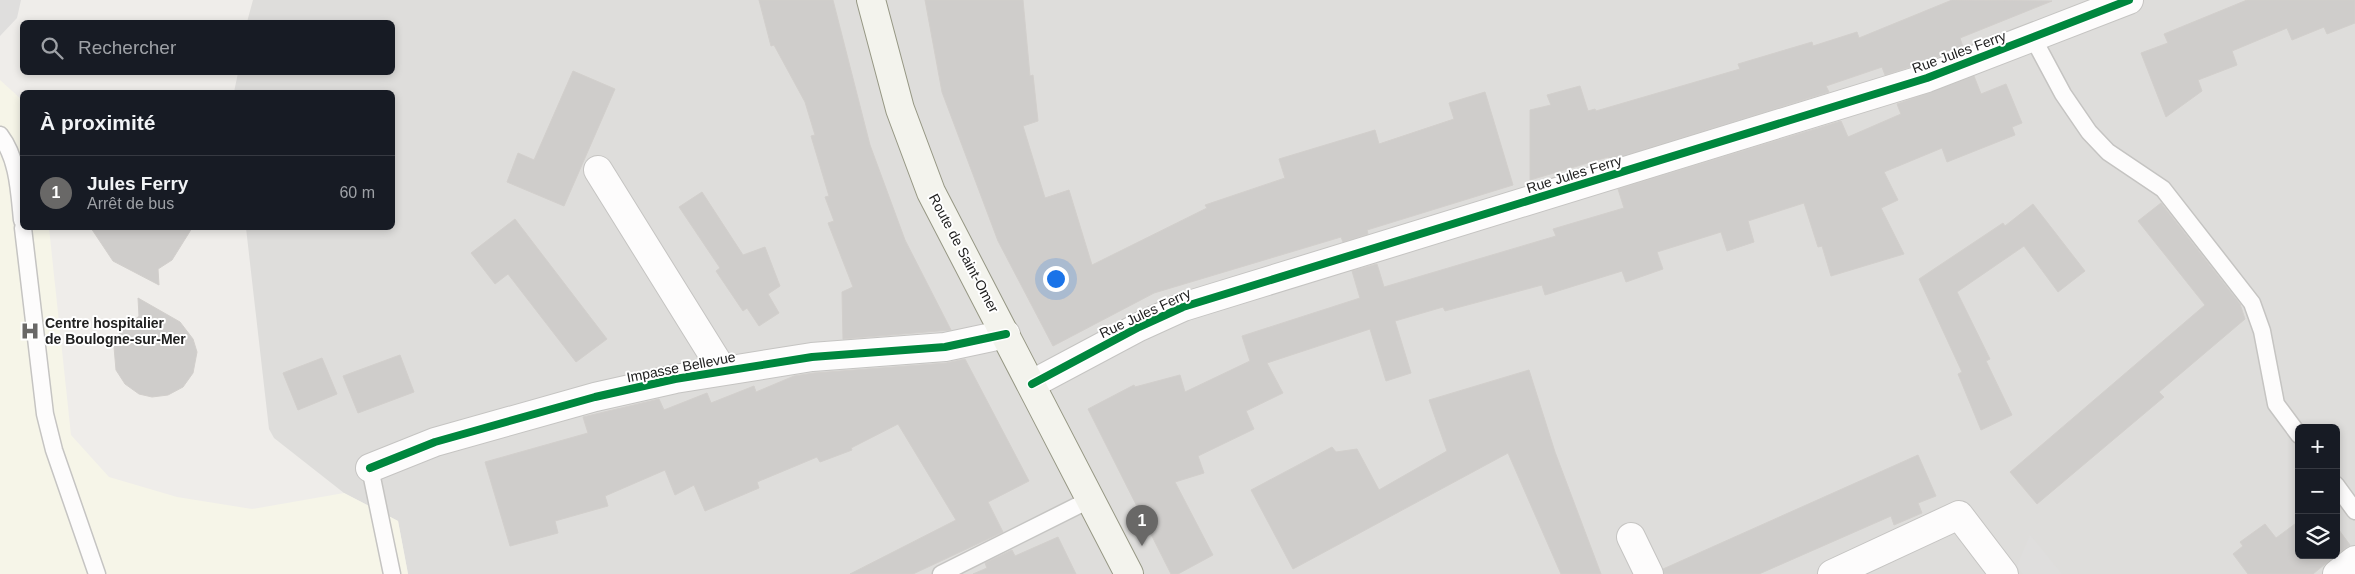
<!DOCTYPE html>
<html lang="fr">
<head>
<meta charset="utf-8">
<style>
	body { margin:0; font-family:Arial,sans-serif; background:#242831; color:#f1f3f6 }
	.controls { position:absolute; right:15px; bottom:15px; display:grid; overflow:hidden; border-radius:8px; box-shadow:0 2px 8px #0003 }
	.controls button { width:45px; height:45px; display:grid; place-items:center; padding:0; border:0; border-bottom:1px solid #363941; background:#171b24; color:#f1f3f6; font:25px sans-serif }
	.you { position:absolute; left:1055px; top:278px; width:18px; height:18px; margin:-12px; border:4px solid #fff; border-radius:50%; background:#1a73e8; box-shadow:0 0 0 8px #1a73e833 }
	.badge { display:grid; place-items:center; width:32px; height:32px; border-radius:50%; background:#696867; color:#fff; font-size:16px; font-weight:700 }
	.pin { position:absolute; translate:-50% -41px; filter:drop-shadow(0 1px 2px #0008) }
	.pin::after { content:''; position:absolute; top:26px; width:18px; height:15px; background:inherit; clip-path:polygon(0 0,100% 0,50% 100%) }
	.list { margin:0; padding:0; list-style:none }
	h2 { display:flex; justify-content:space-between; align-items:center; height:65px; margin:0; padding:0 20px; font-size:21px }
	h2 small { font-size:16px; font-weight:400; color:#9ea1a6 }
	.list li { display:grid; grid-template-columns:32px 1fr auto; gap:15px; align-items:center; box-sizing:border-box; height:75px; padding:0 20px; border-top:1px solid #363941 }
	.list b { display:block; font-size:19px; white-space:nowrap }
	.list p { margin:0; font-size:16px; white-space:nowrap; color:#9ea1a6 }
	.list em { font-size:16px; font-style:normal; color:#9ea1a6 }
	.icon { flex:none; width:28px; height:28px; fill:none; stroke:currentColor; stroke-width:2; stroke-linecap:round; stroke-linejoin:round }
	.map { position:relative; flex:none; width:2355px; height:574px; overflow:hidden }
	.search { position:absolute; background:#171b24; box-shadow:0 2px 8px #0003; left:20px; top:20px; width:375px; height:55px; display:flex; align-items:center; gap:12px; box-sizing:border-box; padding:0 18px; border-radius:8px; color:#9ea1a6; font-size:19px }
	.panel { position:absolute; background:#171b24; box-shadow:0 2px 8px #0003; left:20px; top:90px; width:375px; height:140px; border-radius:8px }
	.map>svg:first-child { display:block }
	.residential { fill:#dedddb; fill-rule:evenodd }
	.education { fill:#f6f5e8 }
	.parking { fill:#dfdedd }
	.building { fill:#cfcdcb; stroke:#d2cfcc }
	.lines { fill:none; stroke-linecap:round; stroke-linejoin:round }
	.service-casing { stroke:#c5c4c2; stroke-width:19 }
	.minor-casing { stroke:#c5c4c2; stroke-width:30 }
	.secondary-casing { stroke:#969784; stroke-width:30 }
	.service { stroke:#fdfcfc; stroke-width:16 }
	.minor { stroke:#fdfcfc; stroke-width:28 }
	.secondary { stroke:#f3f3ed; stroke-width:28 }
	.cycleway-casing { stroke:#fff; stroke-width:11 }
	.cycleway { stroke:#00873e; stroke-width:8 }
	.labels { text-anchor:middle; stroke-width:4; stroke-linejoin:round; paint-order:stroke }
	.street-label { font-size:14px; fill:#212121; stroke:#fff }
	.poi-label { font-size:14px; font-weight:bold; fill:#212121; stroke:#fff; text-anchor:start }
</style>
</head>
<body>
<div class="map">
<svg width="2355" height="574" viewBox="0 0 2355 574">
	<rect width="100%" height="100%" fill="#efedea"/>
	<path class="residential" d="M253 0H2355V574H408L398 521 344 493 274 438 269 429 246 228H392V92H234L238 73 392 72V22H247ZM2299 428H2336V555H2299Z"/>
	<path class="education" d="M0 80 22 100V228H49L71 435 109 477 177 497 252 509 344 493 398 521 408 574H0Z"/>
	<path class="parking" d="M0 0H21L17 18 0 36Z
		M2030 535 2062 574H2023L2017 566Z"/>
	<path class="building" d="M759 0H833L870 145 905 240 951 330 843 339 842 292 853 287 828 223 834 221 825 197 829 196 811 136 815 135 805 102 774 45 771 46Z
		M925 0H1023L1030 76 1033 75 1038 121 1023 126 1045 198 1069 190 1092 265 1207 208 1205 205 1285 178 1279 159 1375 130 1379 144 1454 119 1449 103 1485 92 1513 185 1367 230 1368 234 1343 242 1341 237 1154 293 1053 346 998 241 942 92Z
		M1952 0 2052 1 1960 38 1963 47 1922 63 1885 75 1882 67 1826 86 1829 92 1609 160 1608 157 1530 180V110L1551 105 1547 95 1580 86 1588 111 1595 109 1596 111 1740 69 1738 64 1812 42 1813 46 1857 32 1859 38Z
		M2247 0H2355V23L2327 34 2324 27 2292 40 2287 28 2232 51 2237 65 2198 80 2202 91 2166 117 2141 53 2168 43 2164 34Z
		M573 71 615 89 564 206 507 182 518 153 534 160Z
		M1974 76 1981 94 2006 84 2022 123 2012 127 2015 135 1947 162 1942 148 1884 172 1898 200 1881 208 1904 254 1831 276 1822 246 1818 247 1804 203 1748 221 1754 242 1727 251 1721 232 1657 252 1663 269 1626 282 1622 271 1545 295 1542 285 1445 311 1443 307 1395 321 1411 373 1386 381 1370 329 1267 363 1283 393 1246 411 1254 429 1198 456 1204 473 1175 482 1213 555 1178 574H1171L1088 409 1134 385 1135 387 1180 375 1185 392 1250 361 1242 336 1360 298 1352 271 1377 264 1384 287 1556 236 1553 229 1624 208 1618 189 1841 121 1848 137 1901 114 1897 104Z
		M702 192 743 255 765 247 780 286 768 294 779 313 759 326 747 308 743 311 716 271 720 268 679 207Z
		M2161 203 2240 304 2245 319 2159 392 2164 397 2037 504 2010 472 2205 305 2138 221Z
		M2033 204 2085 271 2058 292 2024 246 1957 292 1990 359 1986 361 2012 415 1981 430 1958 374 1962 372 1919 279 2003 223 2005 226Z
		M515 219 607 339 576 362 508 274 495 284 471 253Z
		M91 228H192L172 260 158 269 159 285 113 261Z
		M138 298 180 322 193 339 197 352 193 373 183 387 168 395 152 397 139 394 125 384 116 370 114 347 119 334 139 316Z
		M400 355 414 392 358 413 343 376Z
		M322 358 337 394 298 410 283 373Z
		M965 359 1029 481 988 502 1003 532 913 574H850L956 520 898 424 851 448 852 450 820 462 817 457 757 482 759 488 705 511 694 485 675 495 665 470 605 496 608 506 555 521 558 533 510 546 485 462 588 433 583 417 659 399 664 410 707 393 711 403 754 386 756 392 794 376 814 373 946 363Z
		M1529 370 1555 452 1601 574H1561L1508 453 1293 569 1251 490 1332 447 1336 452 1357 449 1379 490 1447 451 1429 400Z
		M1918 455 1936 496 1918 503 1922 513 1894 525 1891 516 1759 574H1664L1663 569Z
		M2299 521V555H2336L2313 574H2248L2233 554 2243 546 2240 542 2265 524 2276 538Z
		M2336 526 2350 545 2336 555Z
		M1058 537 1076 574H973L987 568 985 563 1012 550 1015 556Z"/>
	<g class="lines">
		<g class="service-casing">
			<path id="service" d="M2033 38 2063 94 2089 132 2108 152 2163 189 2252 303 2262 331 2276 404 2299 435
				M0 135C18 159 19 190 22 220
				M23 228 45 414 54 450 97 574
				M370 468 392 574
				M2336 485 2355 511
				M941 574 1091 499"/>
		</g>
		<g class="minor-casing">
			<path id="minor" d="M598 170 723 371
				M1032 384 1139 327 1183 307 1927 78 2129 0
				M370 468 435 442 595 397 675 379 812 357 945 347 1006 334
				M1631 537 1649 574
				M1832 574 1959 515 2004 574
				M2337 574 2355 560"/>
		</g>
		<g class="secondary-casing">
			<path id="secondary" d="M871 0 900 109 931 192 1129 574"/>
		</g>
		<use href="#service" class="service"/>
		<use href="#minor" class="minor"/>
		<use href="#secondary" class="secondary"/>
		<g class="cycleway-casing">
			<path id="cycleway" d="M1032 384 1139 327 1183 307 1927 78 2129 0
				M370 468 435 442 595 397 675 379 812 357 945 347 1006 334"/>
		</g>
		<use href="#cycleway" class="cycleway"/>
	</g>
	<defs>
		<g id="hospital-bare" transform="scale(1.5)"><path d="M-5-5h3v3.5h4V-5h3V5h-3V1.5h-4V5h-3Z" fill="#696867" stroke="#fff" stroke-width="2.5" paint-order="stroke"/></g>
	</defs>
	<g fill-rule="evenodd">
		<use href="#hospital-bare" x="30" y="331"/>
	</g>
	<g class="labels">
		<g class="street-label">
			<text transform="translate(1959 52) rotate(-20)" y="5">Rue Jules Ferry</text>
			<text transform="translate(1574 174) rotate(-17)" y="5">Rue Jules Ferry</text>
			<text transform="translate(964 253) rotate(62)" y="5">Route de Saint-Omer</text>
			<text transform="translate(1145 313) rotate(-25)" y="5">Rue Jules Ferry</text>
			<text transform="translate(681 367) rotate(-11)" y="5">Impasse Bellevue</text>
		</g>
		<g class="poi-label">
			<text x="45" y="328">Centre hospitalier<tspan x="45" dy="16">de Boulogne-sur-Mer</tspan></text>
		</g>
	</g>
</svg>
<div class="controls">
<button>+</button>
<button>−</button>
<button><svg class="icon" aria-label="layers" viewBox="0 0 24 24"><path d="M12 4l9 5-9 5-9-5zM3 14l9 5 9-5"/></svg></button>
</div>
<div class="you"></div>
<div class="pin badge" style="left:1142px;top:546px">1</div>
<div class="search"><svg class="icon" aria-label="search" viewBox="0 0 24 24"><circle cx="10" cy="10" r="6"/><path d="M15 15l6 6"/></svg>Rechercher</div>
<section class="panel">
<h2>À proximité<small></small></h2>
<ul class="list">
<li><span class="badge">1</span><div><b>Jules Ferry</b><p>Arrêt de bus</p></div><em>60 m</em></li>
</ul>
</section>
</div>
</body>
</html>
